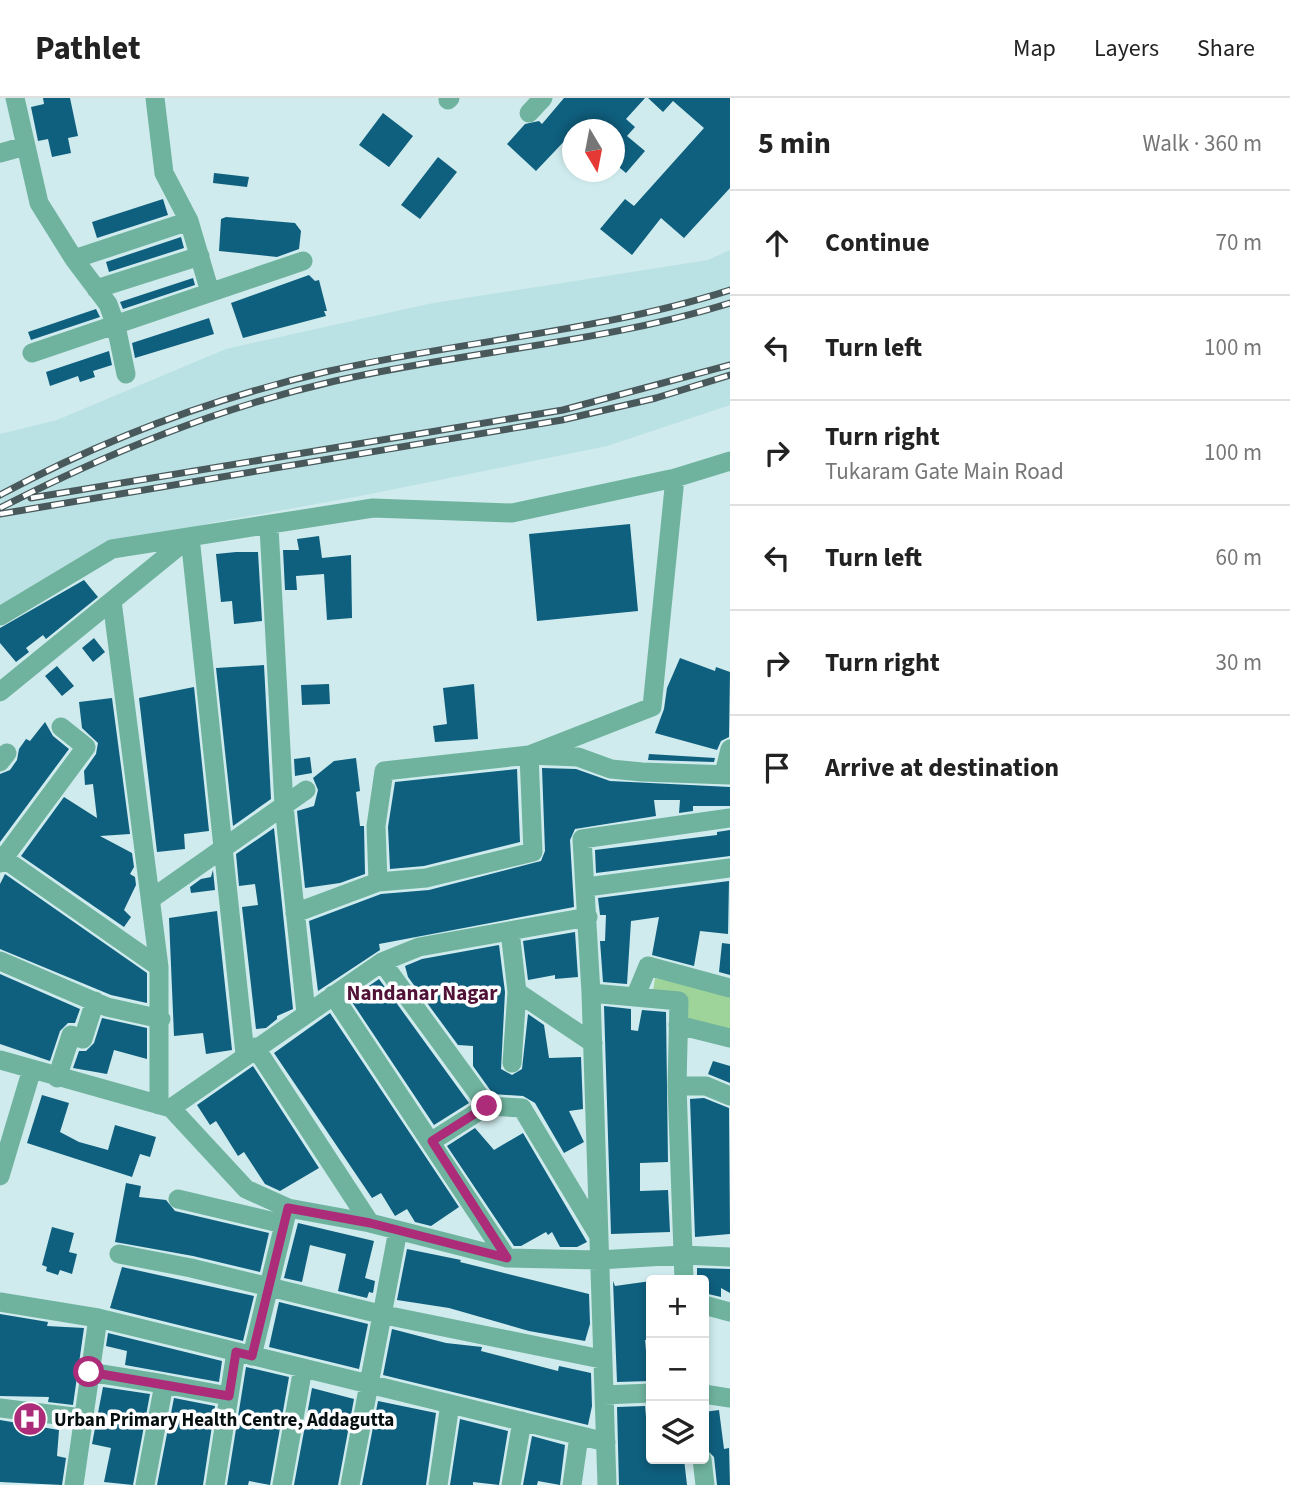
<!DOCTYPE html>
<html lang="en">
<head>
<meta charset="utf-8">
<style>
	body { margin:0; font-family:"Source Sans 3",sans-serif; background:#f6f6f6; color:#222 }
	.controls { position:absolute; right:21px; bottom:21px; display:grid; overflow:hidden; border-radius:7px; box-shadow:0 4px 10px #0003 }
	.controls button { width:63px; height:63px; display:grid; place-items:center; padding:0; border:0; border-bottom:2px solid #e0e0e0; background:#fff; color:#222; font:35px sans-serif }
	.compass { position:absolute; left:562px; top:21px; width:63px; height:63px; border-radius:50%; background:#fff; box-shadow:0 4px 10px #0003; rotate:170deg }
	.stop { position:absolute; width:21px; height:21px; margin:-16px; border:5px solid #ad2c79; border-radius:50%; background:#fff }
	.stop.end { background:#ad2c79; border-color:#fff; box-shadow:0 2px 7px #0008 }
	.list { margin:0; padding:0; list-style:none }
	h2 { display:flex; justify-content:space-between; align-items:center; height:91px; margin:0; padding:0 28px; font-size:30px }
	h2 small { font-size:23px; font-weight:400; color:#767676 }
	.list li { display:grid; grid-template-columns:46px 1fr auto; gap:21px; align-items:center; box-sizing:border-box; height:105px; padding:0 28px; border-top:2px solid #e0e0e0 }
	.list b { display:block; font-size:26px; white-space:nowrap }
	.list p { margin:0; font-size:23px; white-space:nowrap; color:#767676 }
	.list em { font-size:23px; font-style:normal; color:#767676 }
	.icon { flex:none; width:38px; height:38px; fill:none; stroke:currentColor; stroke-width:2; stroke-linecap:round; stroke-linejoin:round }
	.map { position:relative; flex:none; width:730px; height:1387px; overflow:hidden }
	header { display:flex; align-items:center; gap:42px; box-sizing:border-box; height:98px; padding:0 35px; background:#fff; border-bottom:2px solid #e0e0e0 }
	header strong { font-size:33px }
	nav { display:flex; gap:38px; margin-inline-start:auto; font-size:24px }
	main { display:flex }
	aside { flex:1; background:#fff }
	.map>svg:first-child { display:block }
	.built { fill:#bae1e3 }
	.green { fill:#9ed39a }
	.building { fill:#0f5f7e }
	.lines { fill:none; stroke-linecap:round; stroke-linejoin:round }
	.minor { stroke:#6fb39e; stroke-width:19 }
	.rail-casing { stroke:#49585a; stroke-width:7 }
	.rail { stroke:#fff; stroke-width:4.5; stroke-dasharray:13; stroke-linecap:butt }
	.route { stroke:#ad2c79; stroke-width:9 }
	.labels { text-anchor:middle; stroke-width:7; stroke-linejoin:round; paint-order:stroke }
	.poi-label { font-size:19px; font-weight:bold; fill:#060f10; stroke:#fff; text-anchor:start }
	.neighbourhood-label { font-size:21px; font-weight:bold; fill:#501236; stroke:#fff }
</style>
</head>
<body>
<header>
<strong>Pathlet</strong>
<nav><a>Map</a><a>Layers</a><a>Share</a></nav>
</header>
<main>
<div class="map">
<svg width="730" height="1387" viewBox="0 0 730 1387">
	<rect width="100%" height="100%" fill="#cfebed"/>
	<path class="built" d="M730 152V307L607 348 360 398 211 425 111 449 0 513V336L57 322 226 251 428 206 708 162Z"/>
	<path class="green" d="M655 880 730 895V931L684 921 653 894Z"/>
	<path class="building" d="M43 0H70L78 38 68 40 71 55 52 59 48 41 38 43 31 9 44 6Z
		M564 0H645L626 21 635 29 627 38 645 53 626 75 614 65V32H572V35L536 73 507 46 525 26 539 23 542 26Z
		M648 0H730V90L684 140 661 120 632 157 600 131 625 101 634 108 704 30 673 3 663 14Z
		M383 15 413 38 389 69 359 47Z
		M438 59 457 74 420 121 401 107Z
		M214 75 249 79 247 89 213 85Z
		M163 101 168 117 97 140 92 124Z
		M226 119 295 125 301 133 299 151 277 159 219 153 221 121Z
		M181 139 184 150 109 174 106 164Z
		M309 177 315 183 319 182 327 213H324L326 218 243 240 231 205Z
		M193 180 195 187 123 211 120 204Z
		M96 211 100 219 31 242 28 234Z
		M209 220 214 236 135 260 132 245Z
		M109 253 112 267 93 273 95 279 80 284 78 278 50 288 46 274Z
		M630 426 638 513 537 523 529 436Z
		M319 438 322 460 351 457 352 520 327 522 324 476 296 478 297 492H285L283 452H299L297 441Z
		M236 454H258L262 523 234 526 232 503 221 504 216 456Z
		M84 482 98 499 46 541 43 537 26 550 29 554 16 564 0 545V530Z
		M94 540 105 554 93 564 82 550Z
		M680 560 715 573 716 569 730 574 729 639 721 643 717 652 655 635 664 611 667 590Z
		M264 567 271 701 233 728 216 570Z
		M57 568 74 588 62 598 45 578Z
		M329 586 330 606 302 607 301 587Z
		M474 586 478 641 435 644 433 628 447 626 443 590Z
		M194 589 209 733 184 736 185 751 157 754 139 600Z
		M112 600 130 736 100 738 132 755 134 769 130 776 135 779 136 787 124 812 131 819 124 829 21 758 64 699 97 720 93 686 85 687 84 673 96 656 98 645 82 630 79 604Z
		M45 624 53 638 69 651 0 744V676L10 672 17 662 19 651 26 641 30 643Z
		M649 656 715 660 714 664 648 662Z
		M310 659 312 675 295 678 294 661Z
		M356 660 360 693 356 694 360 728H364L365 776 340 785 305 790 297 713 314 708 318 692 313 680 334 663Z
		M542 670 576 671 610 683 730 689V708H693V713L679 715 680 702H654L656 718 575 731 570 742 574 809 379 846 380 852 318 893 309 823 381 796 429 792 541 763 545 753Z
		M517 671 520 744 424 768 390 771 388 729 395 684Z
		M274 730 293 911 277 918V921L266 930 256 931 242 809 258 807 255 786 239 788 236 756Z
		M730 732V758L596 775 595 752 717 737V734Z
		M213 772 215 792 191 795 190 789 201 781 211 779Z
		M5 776 147 875V905L111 897 0 851V786Z
		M729 783 728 836 700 833 694 868 652 857 659 819 631 823 627 886 603 884 600 843H605L606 817H600L598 800Z
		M217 813 232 952 206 956 203 935 174 938 169 820Z
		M575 834 578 879 555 881V877L528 882 523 843Z
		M722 845 730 846V877L719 874Z
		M499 847 505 894 501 971 512 977 522 971 528 916 544 927 549 960 581 959 583 1011 569 1013 584 1044 564 1055 535 1005 523 998 493 996 473 968V948L458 947 408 879 405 868 422 861Z
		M0 876 80 911 75 925H68L60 933 50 963 0 946Z
		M379 881 469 1005 434 1027 350 901Z
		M604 908 631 911V932L638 933 642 912 666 914 668 1064 640 1065V1093L668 1092 670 1134 611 1136Z
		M330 915 459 1109 431 1128 415 1124 407 1111 395 1118 381 1095 372 1100 274 955Z
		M102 920 147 930V961L114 952 107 976 73 970 79 953H86L94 945Z
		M713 963 730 968V985L708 976Z
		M253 968 319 1070 280 1093 265 1086 244 1054 238 1058 216 1023 210 1027 197 1007Z
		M42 997 69 1005 60 1034 79 1044 108 1052 115 1027 156 1039 150 1059 140 1056 132 1079 27 1045Z
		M704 1000 729 1010 730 1136 695 1139 690 1001Z
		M475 1030 494 1052 523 1035 587 1144 577 1149H560L552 1134 548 1137 546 1134 521 1148H514L447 1048Z
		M126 1085 141 1088 139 1099 166 1102 175 1113 269 1135 260 1174 193 1158 115 1144Z
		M298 1125 374 1143 365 1180 375 1183 373 1195 369 1194 367 1200 338 1193 346 1156 310 1147 302 1184 284 1180Z
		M52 1129 74 1135 69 1154 77 1156 72 1176 60 1172 58 1177 46 1173 47 1169 42 1167Z
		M407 1151 461 1162 460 1164 589 1196 590 1226 585 1243 529 1233 449 1210 397 1202Z
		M122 1169 254 1198 243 1243 110 1210Z
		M697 1170 730 1171V1195L721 1190V1199L704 1195V1182H697Z
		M613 1183 615 1188 651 1183V1242H645L647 1264H651V1283L617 1284Z
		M279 1204 368 1226 359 1271 269 1249Z
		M0 1216 48 1224 47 1228 84 1230 73 1307 48 1304 49 1299 0 1298Z
		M392 1231 446 1245 482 1249 481 1253 558 1273 559 1268 591 1275 592 1308 588 1327 383 1277Z
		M108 1235 222 1263 219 1284 125 1267 127 1253 106 1248Z
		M246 1269 289 1279 270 1387 249 1383 248 1387H227Z
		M103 1289 150 1296 133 1387 104 1384 111 1350 92 1346Z
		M312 1290 354 1301 338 1387H294Z
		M174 1300 215 1308 203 1387H157Z
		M378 1303 436 1315 426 1387H362Z
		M645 1308 647 1330 651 1329V1361H684L687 1387H619L617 1309Z
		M719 1312 724 1351 729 1350 730 1387H717L714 1359 704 1349V1314Z
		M460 1321 508 1333 499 1387 473 1384V1387H450Z
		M0 1322 59 1332 57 1358 66 1360 62 1387 0 1384Z
		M532 1338 565 1347 560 1387 538 1383 537 1387H523Z"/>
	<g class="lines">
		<path class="minor" d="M15 0 39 105 74 161 108 206 116 228 126 276
			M155 0 164 75 189 123 210 194
			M448 2 450 0
			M529 15 543 0
			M0 55 25 48
			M74 161 189 123
			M96 191 200 158
			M32 255 303 163
			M269 429 284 708 306 915
			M190 439 245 956
			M112 503 159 869V1007
			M0 518 112 451 373 410 512 415 675 380 730 363
			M0 594 189 440
			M0 664 7 655
			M724 676 730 651
			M0 758 159 869
			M0 765 86 649 61 629
			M378 784 426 780 533 754 529 657 652 609 675 380
			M587 789 730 770
			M151 801 306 692
			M295 815 378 784 376 728 384 673 529 657 578 659 611 671 642 674 730 677
			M510 833 517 894 593 945
			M0 863 107 909 161 921
			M382 864 487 1008 522 1010 599 1138
			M591 895 679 903 677 988 684 1182
			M333 897 507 1160
			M636 897 648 868 730 890
			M678 927 730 940
			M255 949 370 1125
			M0 962 171 1010 246 1091 288 1110 370 1125 507 1160 599 1162 682 1157 730 1159
			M512 965 517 894
			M57 980 71 937 83 941 95 903
			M677 988H706L730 998
			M171 1010 382 864 419 849 588 819
			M432 1043 487 1008
			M0 1078 32 971
			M178 1101 283 1126
			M119 1156 191 1170 380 1216 601 1261
			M0 1204 98 1220 606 1344
			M704 1207 730 1214
			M252 1258 288 1110
			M89 1274 164 1286
			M704 1296 730 1300
			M604 1297 651 1295
			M0 1310 82 1320
			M702 1361 705 1387
			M74 1387 98 1220
			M145 1387 164 1286 228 1298
			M215 1387 236 1254
			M282 1387 303 1270
			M350 1387 398 1132
			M438 1387 450 1306
			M511 1387 522 1323
			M572 1387 579 1338
			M607 1387 591 895 582 741 730 720"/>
		<g class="rail-casing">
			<path id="rail" d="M0 397C104 341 211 301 325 274 459 243 599 234 730 192
				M31 400 563 312 730 267
				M0 410C108 355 217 310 335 283 466 253 602 245 730 205
				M0 416 562 322 656 300 730 277"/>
		</g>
		<use href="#rail" class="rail"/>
	</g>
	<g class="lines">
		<path class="route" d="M89 1274 229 1298 236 1254 252 1258 288 1110 370 1125 507 1160 432 1043 487 1008"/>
	</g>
	<defs>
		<g id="hospital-disc" transform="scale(1.75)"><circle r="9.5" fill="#ad2c79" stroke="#fff"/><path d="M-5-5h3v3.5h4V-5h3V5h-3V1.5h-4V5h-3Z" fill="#fff"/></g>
	</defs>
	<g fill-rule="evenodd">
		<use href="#hospital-disc" x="30" y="1321"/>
	</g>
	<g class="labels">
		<g class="poi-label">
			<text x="54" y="1328">Urban Primary Health Centre, Addagutta</text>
		</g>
		<g class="neighbourhood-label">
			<text x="422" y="902">Nandanar Nagar</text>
		</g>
	</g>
</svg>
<div class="controls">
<button>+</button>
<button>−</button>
<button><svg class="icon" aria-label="layers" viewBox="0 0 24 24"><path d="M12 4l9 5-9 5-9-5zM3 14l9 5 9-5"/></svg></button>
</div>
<svg class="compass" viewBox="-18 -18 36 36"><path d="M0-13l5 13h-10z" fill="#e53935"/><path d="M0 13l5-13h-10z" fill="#767676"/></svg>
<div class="stop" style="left:89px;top:1274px"></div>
<div class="stop end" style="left:487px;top:1008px"></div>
</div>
<aside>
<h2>5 min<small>Walk · 360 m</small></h2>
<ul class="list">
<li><svg class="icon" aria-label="ahead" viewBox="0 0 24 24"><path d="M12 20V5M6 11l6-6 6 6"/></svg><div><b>Continue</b></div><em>70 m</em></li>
<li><svg class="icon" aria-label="left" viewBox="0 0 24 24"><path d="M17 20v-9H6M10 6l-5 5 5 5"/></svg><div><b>Turn left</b></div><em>100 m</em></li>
<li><svg class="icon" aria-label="right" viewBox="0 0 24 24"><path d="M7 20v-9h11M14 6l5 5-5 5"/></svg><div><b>Turn right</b><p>Tukaram Gate Main Road</p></div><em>100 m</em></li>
<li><svg class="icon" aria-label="left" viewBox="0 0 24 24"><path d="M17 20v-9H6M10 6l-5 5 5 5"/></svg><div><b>Turn left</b></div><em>60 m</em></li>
<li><svg class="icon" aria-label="right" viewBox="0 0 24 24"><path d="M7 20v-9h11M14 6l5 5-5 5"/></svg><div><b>Turn right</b></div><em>30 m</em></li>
<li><svg class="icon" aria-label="arrive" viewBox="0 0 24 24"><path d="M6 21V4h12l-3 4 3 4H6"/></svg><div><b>Arrive at destination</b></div></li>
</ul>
</aside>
</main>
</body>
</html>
